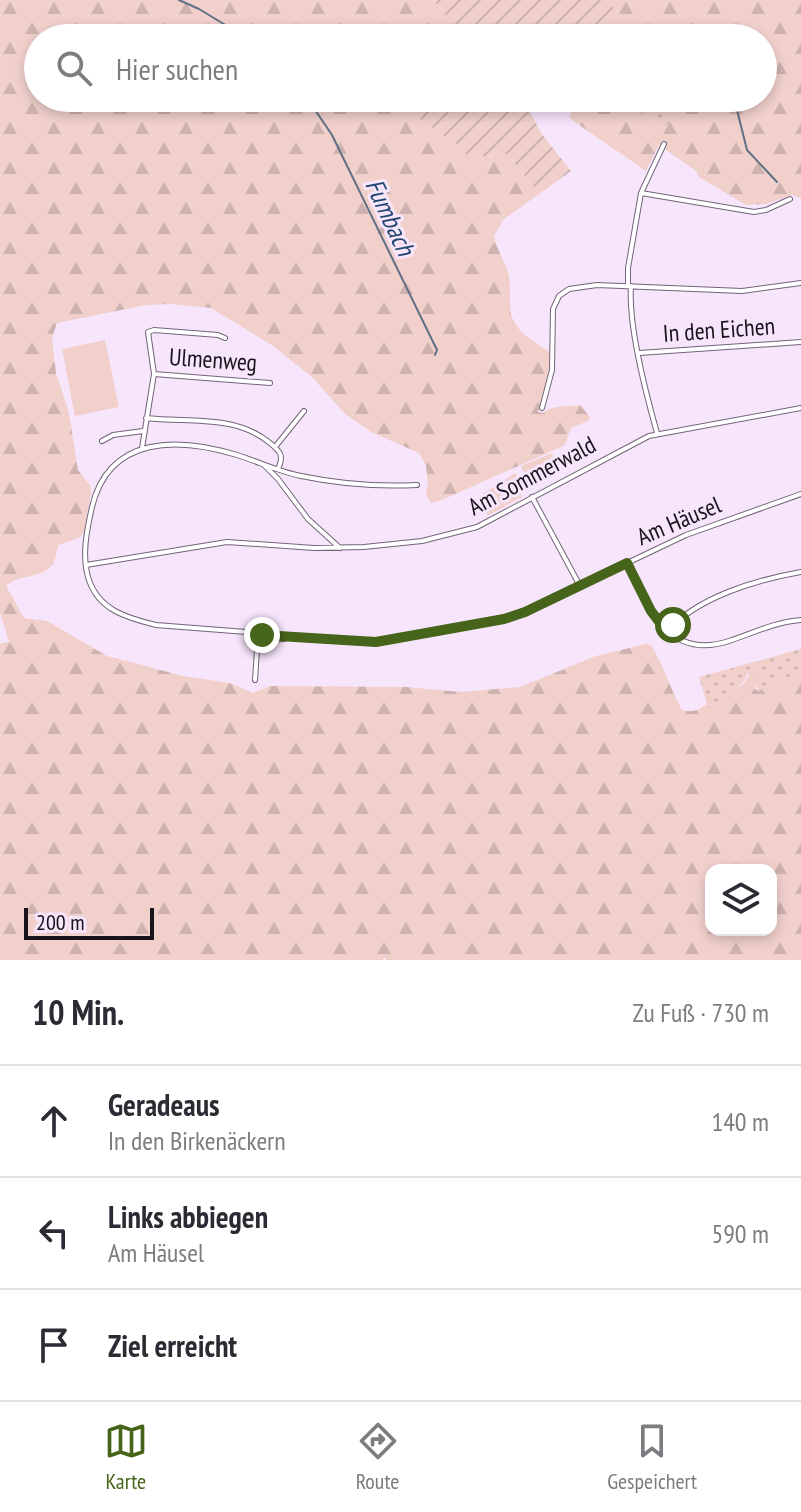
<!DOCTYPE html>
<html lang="de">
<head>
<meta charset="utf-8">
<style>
	body { margin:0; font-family:"PT Sans Narrow",sans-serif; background:#f2f2f3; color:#2b2b33 }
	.controls { position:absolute; right:24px; bottom:24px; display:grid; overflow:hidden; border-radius:16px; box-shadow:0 4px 12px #0003 }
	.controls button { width:72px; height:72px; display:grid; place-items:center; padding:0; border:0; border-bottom:2px solid #e1e1e2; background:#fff; color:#2b2b33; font:40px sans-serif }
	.scale { position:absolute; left:24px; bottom:20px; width:130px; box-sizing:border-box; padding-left:8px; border:4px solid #19131b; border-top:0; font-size:22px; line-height:28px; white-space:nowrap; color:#19131b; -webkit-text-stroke:6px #f7e5fb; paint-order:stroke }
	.stop { position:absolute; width:24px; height:24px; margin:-18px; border:6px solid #46651a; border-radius:50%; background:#fff }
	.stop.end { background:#46651a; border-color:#fff; box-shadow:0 2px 8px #0008 }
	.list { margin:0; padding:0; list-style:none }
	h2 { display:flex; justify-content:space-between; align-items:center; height:104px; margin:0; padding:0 32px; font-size:34px }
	h2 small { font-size:26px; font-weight:400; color:#7c7c81 }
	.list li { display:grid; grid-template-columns:52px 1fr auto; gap:24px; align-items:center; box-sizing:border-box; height:112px; padding:0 32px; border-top:2px solid #e1e1e2 }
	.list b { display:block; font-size:30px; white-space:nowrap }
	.list p { margin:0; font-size:26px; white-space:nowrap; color:#7c7c81 }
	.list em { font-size:26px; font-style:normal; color:#7c7c81 }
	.icon { flex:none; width:44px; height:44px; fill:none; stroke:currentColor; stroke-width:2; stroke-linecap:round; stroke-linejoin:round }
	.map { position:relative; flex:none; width:801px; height:960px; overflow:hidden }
	.search { position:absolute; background:#fff; box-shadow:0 4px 12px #0003; left:24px; right:24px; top:24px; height:88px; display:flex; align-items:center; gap:20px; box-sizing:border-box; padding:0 28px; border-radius:44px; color:#7c7c81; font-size:30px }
	.sheet { height:440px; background:#fff }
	nav { display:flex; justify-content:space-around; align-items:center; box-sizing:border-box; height:112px; border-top:2px solid #e1e1e2; background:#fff; font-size:22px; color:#7c7c81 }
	nav a { display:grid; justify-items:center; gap:4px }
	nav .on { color:#46651a }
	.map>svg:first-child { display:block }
	.grass { fill:url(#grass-dots) }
	.forest { fill:url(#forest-firs); fill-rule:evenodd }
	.park { fill:#f1d0cc }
	.garden { fill:url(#garden-furrows) }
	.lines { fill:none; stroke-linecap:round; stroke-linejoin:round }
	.stream { stroke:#607086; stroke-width:2 }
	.minor-casing { stroke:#736478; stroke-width:6 }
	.minor { stroke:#fff; stroke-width:4 }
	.route { stroke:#46651a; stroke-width:10 }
	.labels { text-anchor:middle; stroke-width:6; stroke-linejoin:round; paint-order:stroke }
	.street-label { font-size:24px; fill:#19131b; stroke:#f7e5fb }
	.water-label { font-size:26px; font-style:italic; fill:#21476f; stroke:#f7e5fb }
</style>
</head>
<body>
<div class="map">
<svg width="801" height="960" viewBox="0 0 801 960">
	<defs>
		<pattern id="grass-dots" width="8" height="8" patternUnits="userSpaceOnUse" patternTransform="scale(2)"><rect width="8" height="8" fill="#f1d0cc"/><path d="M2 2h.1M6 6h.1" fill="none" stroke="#ceb2af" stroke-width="1.8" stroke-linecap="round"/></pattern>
		<pattern id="forest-firs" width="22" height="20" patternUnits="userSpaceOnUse" patternTransform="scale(2)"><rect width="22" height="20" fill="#f1d0cc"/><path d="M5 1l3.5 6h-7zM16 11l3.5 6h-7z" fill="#ceb2af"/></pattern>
		<pattern id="garden-furrows" width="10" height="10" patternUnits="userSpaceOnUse" patternTransform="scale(2)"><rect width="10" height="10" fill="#f1d0cc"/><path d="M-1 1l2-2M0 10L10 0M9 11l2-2" fill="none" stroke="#ceb2af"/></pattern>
	</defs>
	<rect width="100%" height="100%" fill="#f7e5fb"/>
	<path class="grass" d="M518 32 562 36H606L608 38H500L504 34Z
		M616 98H658L673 117 664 130 645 114Z
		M801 649V671L758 691 748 673C741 688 729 696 715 705L707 704 699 677Z"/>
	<path class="forest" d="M0 0H434L462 36 38 38V98H390L474 157 507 154 539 194 504 219 494 236C497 249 504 260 508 272 511 284 509 293 510 305 510 329 531 340 550 352L548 377 538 412 543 413C551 405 568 407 580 405L590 417 588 421 571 428 565 445 442 500 431 503 426 494 428 484 426 466 419 453 371 432 344 413 313 378 273 346 211 308 171 304 146 305 57 323 52 338 56 373 69 413 78 470 90 485 91 493 84 532 79 538 59 545C56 551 56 559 53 564 43 579 18 574 6 586L24 618 47 621 107 656 183 676 230 683 253 693 270 686 406 687 462 692 520 687 596 656 646 644 651 645C664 665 670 689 682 710 693 713 698 710 707 704L715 705 743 684 753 670 757 671 758 677 754 688 758 691 801 671V960H386V957L383 960H0V644L9 642 0 612ZM711 870H771V930H711Z
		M608 0H801V198L792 195 766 204 746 205 699 177 696 171 659 145 646 171 569 118 577 98H616L645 114 664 130 673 117 658 98H763V38H608L606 36 621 17Z"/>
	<path class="park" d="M105 340 119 407 75 416 62 349Z
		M552 453 559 469 528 482 521 466Z
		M516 473 522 497 487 516 484 493Z"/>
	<path class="garden" d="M434 0H608L621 17 606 36H562L518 32 504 34 500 38H459L461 36Z
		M390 98H523L541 133 571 171 539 194 507 154 474 157Z"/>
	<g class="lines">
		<path class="stream" d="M179 0 199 9 247 38
			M717 30 719 38
			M307 98 332 135 437 350 435 355
			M734 98 747 150 777 182"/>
		<g class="minor-casing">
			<path id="minor" d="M641 193 754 212 766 210 790 199
				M628 286V268L641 193 664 144
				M631 286C628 326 646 394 657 433
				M639 353 801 342
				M154 374 270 383
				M542 408 552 370 553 309 559 296 569 289 597 285 742 291 801 283
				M146 418C189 423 235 414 270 443 281 452 284 456 278 469
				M102 441 113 435 143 431
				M275 447 304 411
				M142 448 154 374 148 332 154 330 218 335 225 338
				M264 465 278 479 308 519 340 548
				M417 485C378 487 340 484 301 476 280 472 259 462 237 455 179 437 109 435 92 507 87 529 81 557 89 580 99 610 127 618 156 625L376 642 504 619 539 605 686 535 801 494
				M532 497 580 586
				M627 563C648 608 668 661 729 641 753 633 775 622 801 620
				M86 565 227 542 314 548 364 547 422 541 477 527 649 436 801 408
				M667 632C697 597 756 580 801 572
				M259 647 271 640 284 639
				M255 680 258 635"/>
		</g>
		<use href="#minor" class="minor"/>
	</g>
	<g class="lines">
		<path class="route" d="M262 635 376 642 504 619 525 612 627 563 651 611 667 632 673 625"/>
	</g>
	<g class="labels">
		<g class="street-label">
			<text transform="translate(719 330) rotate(-4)" y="8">In den Eichen</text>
			<text transform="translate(213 360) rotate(4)" y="8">Ulmenweg</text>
			<text transform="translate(532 476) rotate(-28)" y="8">Am Sommerwald</text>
			<text transform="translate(679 521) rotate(-23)" y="8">Am Häusel</text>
		</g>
		<g class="water-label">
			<text transform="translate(390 217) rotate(65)" y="9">Fumbach</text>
		</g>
	</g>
</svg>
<div class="controls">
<button><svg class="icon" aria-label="layers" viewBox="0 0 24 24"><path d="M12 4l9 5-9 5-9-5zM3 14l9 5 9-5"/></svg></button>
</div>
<div class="scale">200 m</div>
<div class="stop" style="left:673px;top:625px"></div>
<div class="stop end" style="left:262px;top:635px"></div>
<div class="search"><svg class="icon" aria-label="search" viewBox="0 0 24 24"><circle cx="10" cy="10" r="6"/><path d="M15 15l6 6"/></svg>Hier suchen</div>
</div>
<section class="sheet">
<h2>10 Min.<small>Zu Fuß · 730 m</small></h2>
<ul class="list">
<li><svg class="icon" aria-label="ahead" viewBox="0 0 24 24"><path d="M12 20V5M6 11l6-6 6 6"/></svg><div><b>Geradeaus</b><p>In den Birkenäckern</p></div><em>140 m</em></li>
<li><svg class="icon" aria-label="left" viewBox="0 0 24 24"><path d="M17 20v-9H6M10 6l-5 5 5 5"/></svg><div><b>Links abbiegen</b><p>Am Häusel</p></div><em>590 m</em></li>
<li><svg class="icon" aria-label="arrive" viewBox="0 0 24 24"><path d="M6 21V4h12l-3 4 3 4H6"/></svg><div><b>Ziel erreicht</b></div></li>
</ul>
</section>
<nav>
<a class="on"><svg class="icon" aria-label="map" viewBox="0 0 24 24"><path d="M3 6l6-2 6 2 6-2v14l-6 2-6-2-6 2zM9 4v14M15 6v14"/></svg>Karte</a>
<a><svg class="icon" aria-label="directions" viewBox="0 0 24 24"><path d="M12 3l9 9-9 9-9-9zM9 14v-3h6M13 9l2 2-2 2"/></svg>Route</a>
<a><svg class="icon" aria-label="saved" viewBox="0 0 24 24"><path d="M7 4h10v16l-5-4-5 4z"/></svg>Gespeichert</a>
</nav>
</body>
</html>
